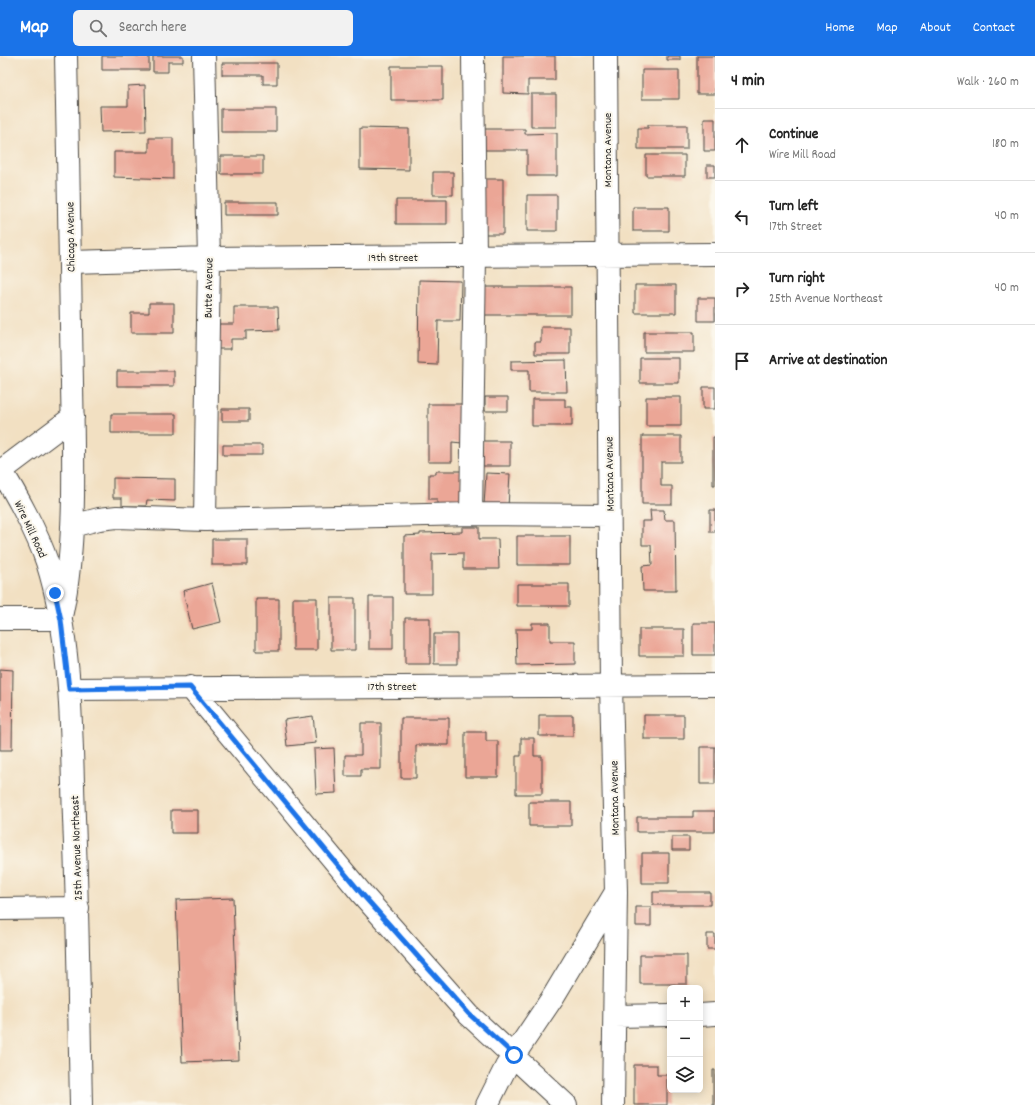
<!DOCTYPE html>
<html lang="en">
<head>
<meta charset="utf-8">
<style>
	body { margin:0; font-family:Dekko,sans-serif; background:#f2f2f2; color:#222 }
	.controls { position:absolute; right:12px; bottom:12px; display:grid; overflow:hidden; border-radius:6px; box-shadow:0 2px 10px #0003 }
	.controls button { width:36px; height:36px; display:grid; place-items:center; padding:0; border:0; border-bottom:1px solid #e0e0e0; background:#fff; color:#222; font:20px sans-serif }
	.stop { position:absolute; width:12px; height:12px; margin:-9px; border:3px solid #1a73e8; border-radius:50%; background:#fff }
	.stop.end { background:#1a73e8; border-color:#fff; box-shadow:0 1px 4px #0008 }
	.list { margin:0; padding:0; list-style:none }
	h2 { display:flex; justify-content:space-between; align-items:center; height:52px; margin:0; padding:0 16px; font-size:17px }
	h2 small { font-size:13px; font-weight:400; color:#767676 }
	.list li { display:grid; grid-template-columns:26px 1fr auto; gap:12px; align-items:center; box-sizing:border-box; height:72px; padding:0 16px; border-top:1px solid #e0e0e0 }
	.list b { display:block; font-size:15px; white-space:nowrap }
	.list p { margin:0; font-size:13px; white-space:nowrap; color:#767676 }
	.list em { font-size:13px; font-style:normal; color:#767676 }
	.icon { flex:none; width:22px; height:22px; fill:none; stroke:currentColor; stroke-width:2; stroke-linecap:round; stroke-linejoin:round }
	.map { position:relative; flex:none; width:715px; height:1049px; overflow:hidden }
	header { display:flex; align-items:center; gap:24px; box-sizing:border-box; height:56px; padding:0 20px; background:#1a73e8; color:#fff }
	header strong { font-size:19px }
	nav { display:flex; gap:22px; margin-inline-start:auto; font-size:14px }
	.search { width:280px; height:36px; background:#f2f2f2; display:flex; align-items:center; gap:10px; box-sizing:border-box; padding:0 14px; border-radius:6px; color:#767676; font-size:15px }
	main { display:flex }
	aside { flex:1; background:#fff }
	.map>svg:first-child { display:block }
	.building { fill:#eba696 }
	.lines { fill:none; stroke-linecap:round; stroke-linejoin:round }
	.minor-casing { stroke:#494642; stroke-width:24 }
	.minor { stroke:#fff; stroke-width:22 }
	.route { stroke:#1a73e8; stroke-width:5 }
	.labels { text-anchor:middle; stroke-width:4; stroke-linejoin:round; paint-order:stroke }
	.street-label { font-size:12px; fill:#2b2b2b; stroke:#fbf7ec }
</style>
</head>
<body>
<header>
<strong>Map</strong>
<div class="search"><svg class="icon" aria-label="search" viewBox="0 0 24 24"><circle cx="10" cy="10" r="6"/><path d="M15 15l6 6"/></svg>Search here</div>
<nav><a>Home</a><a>Map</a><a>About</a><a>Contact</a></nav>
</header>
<main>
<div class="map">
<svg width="715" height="1049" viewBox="0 0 715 1049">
	<rect width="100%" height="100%" fill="#fbf7ec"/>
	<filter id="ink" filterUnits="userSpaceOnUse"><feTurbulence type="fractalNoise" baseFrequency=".025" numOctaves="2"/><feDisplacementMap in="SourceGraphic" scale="8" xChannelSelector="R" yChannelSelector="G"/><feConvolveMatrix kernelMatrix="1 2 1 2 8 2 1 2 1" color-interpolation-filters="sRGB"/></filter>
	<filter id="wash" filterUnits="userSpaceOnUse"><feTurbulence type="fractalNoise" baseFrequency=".012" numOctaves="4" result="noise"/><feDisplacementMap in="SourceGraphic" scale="16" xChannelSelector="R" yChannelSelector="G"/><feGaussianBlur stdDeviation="0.9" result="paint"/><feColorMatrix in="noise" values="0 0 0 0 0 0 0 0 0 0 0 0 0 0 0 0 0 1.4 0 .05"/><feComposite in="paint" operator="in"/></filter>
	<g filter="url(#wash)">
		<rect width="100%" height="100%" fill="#f2e0c2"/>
		<g id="blocks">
			<path class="building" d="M102 0H149V14H102Z
				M153 0H183V6H168V16H153Z
				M503 0H555V24H528V38L503 37Z
				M667 0H680V4H667Z
				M697 0H715V38H697Z
				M222 7H277V28H263V19H222Z
				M391 10H443V44H391Z
				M642 14H679V43H642Z
				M145 29 146 75 101 76 100 50H128V30Z
				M531 38H556V71H531Z
				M221 53H276V76H221Z
				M704 63H715V95H704Z
				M648 69H687V93H638V72H648Z
				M360 72 409 73V114L360 113Z
				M482 73H525V78L557 77V120H527V94H482Z
				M149 82H173V123L114 121V96H149Z
				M646 99H685V120H646Z
				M221 100H263V118H221Z
				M707 109H715V121H707Z
				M433 116H453V139H433Z
				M480 123H503V178H480Z
				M527 139H557V175H527Z
				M396 144H447V168H396Z
				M224 146H278V159H224Z
				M633 151H669V175H633Z
				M419 224 461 225 460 265H438L437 309 418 308Z
				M635 229H676V257H635Z
				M483 231H571V259H483Z
				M698 242H715V265H698Z
				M149 247H174V277H131V257H149Z
				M234 251H278L279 274 246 275V283H231V293H212V268H234Z
				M541 271H570V298H535V286H541Z
				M644 276H694V296H644Z
				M640 302H679V327H640Z
				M566 304 567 336H529V314H511V305Z
				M117 315H174V330H117Z
				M703 331H715V353H703Z
				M485 341H508V355H485Z
				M646 341H681V370H646Z
				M532 343H565V351H572V370H532Z
				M428 348H462V387L452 386V406H428Z
				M222 353H249V365H222Z
				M111 358H176V377H111Z
				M642 380H681V406H661V430H672V448H642Z
				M713 381H715V429H713Z
				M483 385H510V410H483Z
				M223 389H262V399H223Z
				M436 415H462V448H437V443H429V418H436Z
				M486 417 510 418 508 451 484 450Z
				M113 422 175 423V445L147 444 146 450H122V442H113Z
				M650 454H664L665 464H675L676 535H643L642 510 652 509 651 489H642V465H651Z
				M710 454H715V476H710Z
				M462 471H479V483H498L499 513H463V497L432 498V538H404V480L420 479V477L462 476Z
				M517 480H570V509H517Z
				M212 483H247V509H212Z
				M212 527 221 566 192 573 183 535Z
				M517 528H569V550H517Z
				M369 541H393V593H369Z
				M293 542H317V594H293Z
				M331 542H355V594H331Z
				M256 543H279V595H256Z
				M405 562H430V608H405Z
				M532 567H550V585H575V608L517 609 516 573H532Z
				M693 567H715V599H693Z
				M639 573H684V600H639Z
				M434 578H457V608H434Z
				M0 613 13 614 12 694H0Z
				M539 659H573V680H539Z
				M644 659H684V683H644Z
				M313 660 316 687 287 690 284 664Z
				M401 662H449V689H416V722H401Z
				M361 667H381V713H361V720H345V699H361Z
				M465 676H486V685H498V721H465Z
				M521 682H534V700H542V738H516V700H521Z
				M700 691H715V728H700Z
				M334 692 336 737 316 738 314 693Z
				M529 746H571V770H529Z
				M171 754H198V777H171Z
				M693 755H715V776H637V761H693Z
				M672 781H689V794H672Z
				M642 797H669V827H642Z
				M653 836H710V849H653Z
				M233 842 239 1004 182 1006 176 844Z
				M636 851H651V870H636Z
				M707 878H715V893H707Z
				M640 899H687V928H640Z
				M634 1009H657V1019H667V1049H634Z
				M713 1014H715V1049H713Z"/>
		</g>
	</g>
	<g filter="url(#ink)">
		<use href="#blocks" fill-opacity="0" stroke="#494642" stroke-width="1"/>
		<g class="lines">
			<g class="minor-casing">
				<path id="minor" d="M204 0 209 202 205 464
					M606 0 611 629 616 836 613 1049
					M71 206 209 202 715 198
					M0 413C16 437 38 479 47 506 73 588 71 677 74 762 78 857 79 953 81 1049
					M1 415 73 361
					M471 458 475 201 473 0
					M72 470 99 463 117 461 205 464 471 458 609 459
					M62 556C77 485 73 401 72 327 71 218 68 109 66 0
					M0 563H61
					M190 631 362 838 469 959 566 1049
					M69 633 715 629
					M0 853 78 852
					M700 959 715 958
					M615 960 670 959
					M487 1049 506 1011 553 941 616 836"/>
			</g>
			<use href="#minor" class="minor"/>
		</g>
	</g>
	<g class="lines" filter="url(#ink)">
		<path class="route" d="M55 537 61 564 69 633 190 631 362 838 469 958 514 999"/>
	</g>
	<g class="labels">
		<g class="street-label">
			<text transform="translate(607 94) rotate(-90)" y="4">Montana Avenue</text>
			<text transform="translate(70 181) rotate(-91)" y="4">Chicago Avenue</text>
			<text x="393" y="205">19th Street</text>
			<text transform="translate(208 232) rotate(-89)" y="4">Butte Avenue</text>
			<text transform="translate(609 418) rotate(-91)" y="4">Montana Avenue</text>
			<text transform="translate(31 473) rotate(65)" y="4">Wire Mill Road</text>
			<text x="392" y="634">17th Street</text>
			<text transform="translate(614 742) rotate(-91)" y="4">Montana Avenue</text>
			<text transform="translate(76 792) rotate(-92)" y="4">25th Avenue Northeast</text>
		</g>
	</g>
</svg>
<div class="controls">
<button>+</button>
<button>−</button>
<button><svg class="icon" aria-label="layers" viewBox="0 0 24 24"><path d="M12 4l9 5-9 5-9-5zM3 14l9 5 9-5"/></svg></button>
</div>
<div class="stop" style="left:514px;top:999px"></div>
<div class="stop end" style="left:55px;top:537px"></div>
</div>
<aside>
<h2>4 min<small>Walk · 260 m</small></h2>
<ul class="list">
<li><svg class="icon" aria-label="ahead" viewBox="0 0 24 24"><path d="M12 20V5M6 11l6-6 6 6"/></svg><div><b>Continue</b><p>Wire Mill Road</p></div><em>180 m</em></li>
<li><svg class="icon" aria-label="left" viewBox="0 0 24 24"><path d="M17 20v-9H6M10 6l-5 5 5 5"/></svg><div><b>Turn left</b><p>17th Street</p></div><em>40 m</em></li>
<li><svg class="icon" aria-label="right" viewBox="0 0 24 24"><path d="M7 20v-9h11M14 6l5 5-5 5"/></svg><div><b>Turn right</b><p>25th Avenue Northeast</p></div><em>40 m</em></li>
<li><svg class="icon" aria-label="arrive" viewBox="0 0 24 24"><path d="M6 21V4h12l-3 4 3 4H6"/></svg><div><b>Arrive at destination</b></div></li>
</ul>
</aside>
</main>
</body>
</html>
